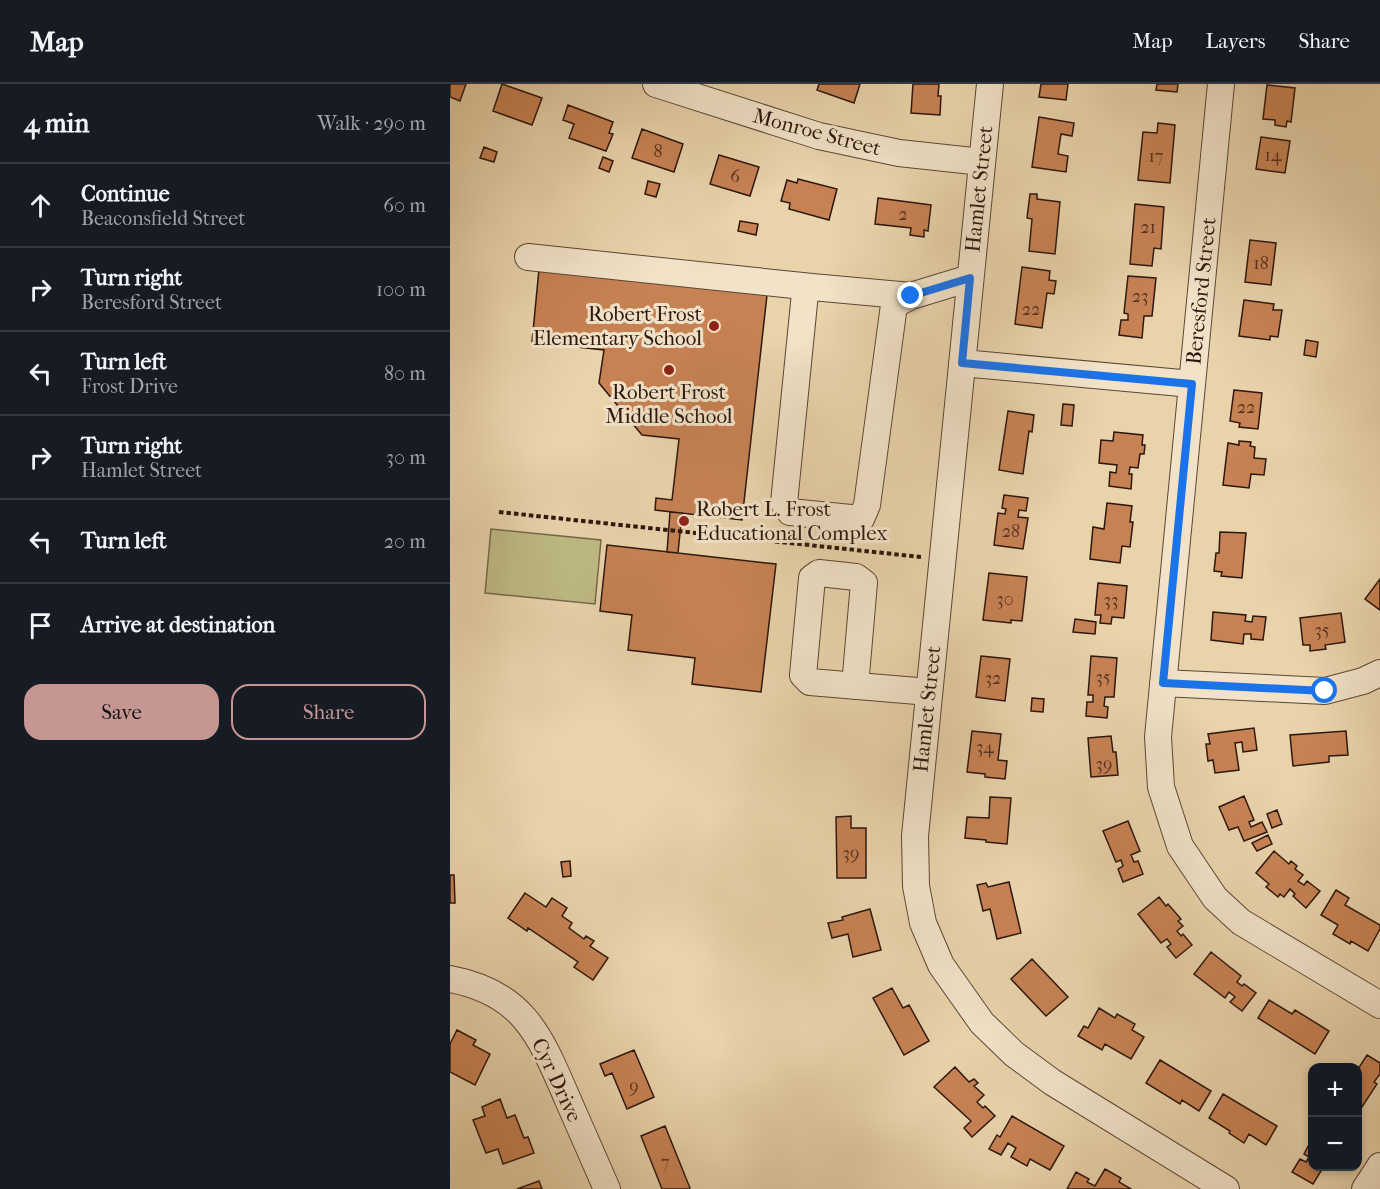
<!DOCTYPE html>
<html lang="en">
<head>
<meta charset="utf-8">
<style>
	body { margin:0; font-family:"IM FELL French Canon",serif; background:#20242c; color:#f1f3f6 }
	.controls { position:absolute; right:18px; bottom:18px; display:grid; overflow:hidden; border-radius:12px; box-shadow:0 3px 9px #0003 }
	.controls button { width:54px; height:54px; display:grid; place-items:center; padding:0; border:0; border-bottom:2px solid #363941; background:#171b24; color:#f1f3f6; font:30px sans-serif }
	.stop { position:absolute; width:18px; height:18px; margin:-14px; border:4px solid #1a73e8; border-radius:50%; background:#fff }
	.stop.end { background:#1a73e8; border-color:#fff; box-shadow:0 2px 6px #0008 }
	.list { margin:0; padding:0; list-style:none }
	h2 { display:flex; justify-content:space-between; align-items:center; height:78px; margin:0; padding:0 24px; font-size:26px }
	h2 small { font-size:20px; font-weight:400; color:#9ea1a6 }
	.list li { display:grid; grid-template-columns:39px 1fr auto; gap:18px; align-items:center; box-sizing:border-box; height:84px; padding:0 24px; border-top:2px solid #363941 }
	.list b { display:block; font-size:22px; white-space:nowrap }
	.list p { margin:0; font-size:20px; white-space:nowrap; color:#9ea1a6 }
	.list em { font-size:20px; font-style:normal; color:#9ea1a6 }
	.actions { display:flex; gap:12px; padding:18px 24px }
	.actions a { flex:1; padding:14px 0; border:2px solid #c59692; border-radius:18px; text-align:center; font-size:21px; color:#c59692 }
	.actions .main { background:#c59692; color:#111 }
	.icon { flex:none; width:33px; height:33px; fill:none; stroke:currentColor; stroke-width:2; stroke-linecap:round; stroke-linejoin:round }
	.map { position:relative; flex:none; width:930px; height:1105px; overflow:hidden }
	header { display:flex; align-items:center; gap:36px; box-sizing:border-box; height:84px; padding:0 30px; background:#171b24; border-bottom:2px solid #363941 }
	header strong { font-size:28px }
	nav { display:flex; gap:33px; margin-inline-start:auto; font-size:21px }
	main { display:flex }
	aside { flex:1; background:#171b24 }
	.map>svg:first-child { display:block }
	.green { fill:#beba84; stroke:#76684a; stroke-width:1.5 }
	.building { fill:#c78254; stroke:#2d170f; stroke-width:1.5 }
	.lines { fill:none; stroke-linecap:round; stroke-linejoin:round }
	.minor-casing { stroke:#5c4636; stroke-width:28 }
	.path { stroke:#2d170f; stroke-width:4; stroke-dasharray:4.5 3; stroke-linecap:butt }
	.minor { stroke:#f1e2c8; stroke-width:26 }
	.route { stroke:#1a73e8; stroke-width:8 }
	.poi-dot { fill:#8f2418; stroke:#f1e2c8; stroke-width:2 }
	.labels { text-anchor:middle; stroke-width:6; stroke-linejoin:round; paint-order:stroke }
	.number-label { font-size:18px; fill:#543220 }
	.street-label { font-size:21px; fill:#2d170f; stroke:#f1e2c8 }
	.poi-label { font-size:21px; fill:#2d170f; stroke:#f1e2c8; text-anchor:end }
</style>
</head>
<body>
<header>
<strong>Map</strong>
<nav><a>Map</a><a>Layers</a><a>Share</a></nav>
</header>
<main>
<aside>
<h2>4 min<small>Walk · 290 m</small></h2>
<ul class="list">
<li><svg class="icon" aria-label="ahead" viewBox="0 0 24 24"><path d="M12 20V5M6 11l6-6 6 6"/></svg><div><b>Continue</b><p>Beaconsfield Street</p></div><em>60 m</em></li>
<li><svg class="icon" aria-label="right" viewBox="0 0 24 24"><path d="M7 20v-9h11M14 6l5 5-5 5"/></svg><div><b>Turn right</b><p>Beresford Street</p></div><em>100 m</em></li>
<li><svg class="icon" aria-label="left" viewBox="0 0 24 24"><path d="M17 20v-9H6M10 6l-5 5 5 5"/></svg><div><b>Turn left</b><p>Frost Drive</p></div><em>80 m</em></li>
<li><svg class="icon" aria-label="right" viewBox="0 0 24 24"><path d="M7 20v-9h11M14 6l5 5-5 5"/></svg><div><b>Turn right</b><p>Hamlet Street</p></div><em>30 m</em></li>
<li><svg class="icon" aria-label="left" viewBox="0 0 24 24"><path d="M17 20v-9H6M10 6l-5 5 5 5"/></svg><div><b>Turn left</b></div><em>20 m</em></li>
<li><svg class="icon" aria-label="arrive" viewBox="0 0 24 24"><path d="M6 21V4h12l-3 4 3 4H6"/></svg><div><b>Arrive at destination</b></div></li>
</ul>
<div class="actions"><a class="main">Save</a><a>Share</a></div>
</aside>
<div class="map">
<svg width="930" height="1105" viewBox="0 0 930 1105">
	<rect width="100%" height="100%" fill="#e9d3ab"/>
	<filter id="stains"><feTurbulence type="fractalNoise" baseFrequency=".00333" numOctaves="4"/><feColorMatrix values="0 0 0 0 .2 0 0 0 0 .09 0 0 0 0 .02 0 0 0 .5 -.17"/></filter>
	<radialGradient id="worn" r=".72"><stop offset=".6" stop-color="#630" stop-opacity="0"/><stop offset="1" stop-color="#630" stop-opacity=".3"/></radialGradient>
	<path class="green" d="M41 445 151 456 145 520 35 509Z"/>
	<path class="building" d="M0 0H16L10 17 0 13Z
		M52 0 92 14 82 41 43 27Z
		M369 0H410L404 19 367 6Z
		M463 0H489L488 12H491L490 31 461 29Z
		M591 0H618L616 16 589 13Z
		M707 0H728L727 8 706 6Z
		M817 1 845 4 841 38 837 37 836 43 825 41V36L813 35Z
		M118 21 163 38 159 49 163 50 156 67 119 54 124 40 113 36Z
		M589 33 624 39 622 52 611 50 608 70 618 72 616 88 582 83Z
		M708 39 725 41 720 99 688 96 693 48 707 49Z
		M192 45 233 60 224 88 182 74Z
		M811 53 840 57 835 89 806 85Z
		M34 63 47 68 44 78 30 74Z
		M269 71 309 83 300 112 260 100Z
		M153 73 163 77 159 88 149 84Z
		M348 95 387 105 379 136 339 125 340 119 331 117 337 96 347 99Z
		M198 97 210 100 206 113 195 110Z
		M580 110H587V115L610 118 605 170 579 167 582 135 577 134Z
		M428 114 481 121 478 147 474 146V153L460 151 461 144 425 140Z
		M685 120 714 123 711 165 704 164 702 182 680 180Z
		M290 137 308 140 306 151 288 147Z
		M800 156 826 159 821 201 795 198Z
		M572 183 600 187 599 196 606 197 604 210 597 209 592 244 565 240Z
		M89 185 317 211 292 436 205 426 206 414 222 416 229 355 192 351 149 299 154 266 82 258Z
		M678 192 706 194 702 232H694L692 254 669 251 671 236H678V230L674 229Z
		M794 216 824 220 823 226H832L828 253 820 252V256L789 252Z
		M856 256 868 258 866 273 854 271Z
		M784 306 812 309 808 345 789 343 790 339 780 337Z
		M613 320 624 321 622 342 611 341Z
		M558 327 584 331 582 348 579 347 573 390 549 386Z
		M664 348 693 351 692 361H695L694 370H690L688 384 680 383 679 390H682L681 405 659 402 660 388 666 389 667 381 649 379 651 356 663 357Z
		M789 357 801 358 800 362 805 363 804 374 816 375 814 391 801 390 799 404 773 401 778 359 789 361Z
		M554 411 578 414 576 427 569 426 568 433 578 434 573 465 544 461 548 429 555 430 556 425 552 424Z
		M657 419 682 422 680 438H683L680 463 672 462 670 479 640 475 643 443 654 445Z
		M220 428 232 429 228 469 217 468Z
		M770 448 796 449 792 494 771 492 772 488 764 487 766 469H769Z
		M157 461 326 480 311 608 242 600 245 574 178 566 182 531 150 527Z
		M539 489 577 493 572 537 561 536V539L533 536Z
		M930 495V526L915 515Z
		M648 499 677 502 674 534 662 533 661 540 650 539 651 531H645Z
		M763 528 796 531 795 537 802 538 803 532 816 533 813 556 801 555V550H794L793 560 761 556Z
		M891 529 895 558 875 561 876 565 860 567V561H853L850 534Z
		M625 535 646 538 645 550 623 548Z
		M531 572 560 575 555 617 526 613Z
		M641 572 667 574 664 613H655L654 622 658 623 657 634 636 632 637 618H643V611H638Z
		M582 614 594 615 593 628 581 627Z
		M804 644 807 666 793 668 792 658 785 659 789 686 765 689 763 676 758 677 756 660H760L758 650Z
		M522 647 551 650 548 676 557 677 555 695 535 693V690L517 688Z
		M896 647 898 671 879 672V678L843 682 840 651Z
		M661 652 663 668H666L668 691 641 693 638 654Z
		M794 712 804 736 799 738 801 743 812 738 817 748 794 757 788 743 779 746 769 723Z
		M540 713 561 714 557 760 536 758V756L515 754 517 733 539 734Z
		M827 726 832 740 822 744 817 730Z
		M401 732V744H416V794H387L386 733Z
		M678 737 690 767 681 771 684 778 688 777 693 790 673 798 668 785 673 782 671 776 666 778 653 747Z
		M818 751 822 760 807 767 802 759Z
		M824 767 839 780 841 777 847 782 845 785 853 791 848 797 854 801 857 797 870 807 856 824 843 812 845 810 840 805 834 813 830 810 828 813 816 803 819 800 806 789Z
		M120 777 121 792 113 793 111 778Z
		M0 791H4L5 819H0Z
		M559 798 571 849 547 855 540 825 533 827 527 801 536 799 538 803Z
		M886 806 899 814 895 821 930 841V845L918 867 901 857 900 860 883 850 888 841 871 831Z
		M75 809 96 823 102 814 117 824 112 832 122 839 119 844 134 855 136 852 144 857 140 862 158 874 143 896 124 883 128 878 78 844 77 847 58 834Z
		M709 813 716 822 718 820 731 835 728 837 733 842 727 847 731 852 733 850 742 861 726 874 717 863 721 860 717 855 711 859 688 830Z
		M420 825 431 866 403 873 398 850 382 854 378 839 393 836 392 833Z
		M761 868 791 892 787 898 792 902 794 900 806 909 792 927 780 918 785 913 779 908 775 914 744 890Z
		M582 875 618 913 596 932 561 895Z
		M442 904 453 924 459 921 479 957 454 971 423 914Z
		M819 916 842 930 845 926 879 947 865 970 808 934Z
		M649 924 665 934 667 930 685 940 682 946 694 953 681 975 655 960 652 966 628 952 634 942 638 944Z
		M7 946 26 956 23 961 40 970 25 1001 0 988V960Z
		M184 966 204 1013 177 1025 162 989 155 992 150 980Z
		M917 971 930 979V990L924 998 927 1000 908 1029V985Z
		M710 976 761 1007 749 1027 732 1016 730 1020 696 999Z
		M505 983 519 998 524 995 528 999 524 1002 534 1011 527 1018 533 1024 535 1022 545 1032 522 1053 514 1044 521 1037 484 1003Z
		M773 1010 827 1042 816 1061 799 1050 794 1059 779 1049 780 1047 759 1034Z
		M50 1015 57 1034 65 1031 74 1054 78 1053 84 1069 53 1080 48 1065 36 1069 23 1036 35 1032 32 1023Z
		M562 1032 614 1062 600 1086 580 1075 577 1082 561 1073 566 1064 558 1059 551 1071 539 1065 547 1051 550 1053Z
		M215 1042 240 1104 239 1105H212L191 1052Z
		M862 1055V1082H867L866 1084 871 1087 863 1100 842 1088 850 1075 856 1078 859 1073 854 1070Z
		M655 1085 671 1094 669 1098 681 1105H617L626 1088 639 1095 637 1098 645 1102Z
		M89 1097 92 1105H67Z"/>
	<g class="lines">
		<g class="minor-casing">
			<path id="minor" d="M206 0 369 52 449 69 532 78
				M540 0 465 752 466 802 473 839 491 881 532 939 564 970 602 998 776 1105
				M771 0 708 653 711 703 730 762 765 814 791 838 930 921
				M78 173 362 203
				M461 212 362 203 355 209 334 419 340 428 411 435 417 421 444 221 461 212 520 194
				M512 279 742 300
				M713 599 875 607 913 597 930 589
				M405 602 414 499 406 493 369 489 362 494 353 591 360 598 479 608
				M0 895C75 909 91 954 118 1016 131 1046 144 1075 157 1105
				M915 1105 930 1082"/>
		</g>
		<path class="path" d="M49 428 471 473"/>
		<use href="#minor" class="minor"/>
	</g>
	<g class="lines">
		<path class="route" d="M461 212 520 194 512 279 742 300 713 599 875 607"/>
	</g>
	<g class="poi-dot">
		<circle cx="264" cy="242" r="6"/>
		<circle cx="219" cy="286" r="6"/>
		<circle cx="234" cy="437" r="6"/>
	</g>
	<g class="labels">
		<g class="number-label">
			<text x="208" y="73">8</text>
			<text x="823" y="77">14</text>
			<text x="706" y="78">17</text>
			<text x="285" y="98">6</text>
			<text x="453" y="136">2</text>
			<text x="698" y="149">21</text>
			<text x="811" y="185">18</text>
			<text x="690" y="218">23</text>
			<text x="581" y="231">22</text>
			<text x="796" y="329">22</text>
			<text x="561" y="453">28</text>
			<text x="555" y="521">30</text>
			<text x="661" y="522">33</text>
			<text x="872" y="552">35</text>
			<text x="653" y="599">35</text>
			<text x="543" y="600">32</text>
			<text x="535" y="669">34</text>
			<text x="654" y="686">39</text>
			<text x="401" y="775">39</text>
			<text x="184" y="1008">9</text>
			<text x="215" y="1084">7</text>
		</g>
		<g class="street-label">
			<text transform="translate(367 48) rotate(15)" y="7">Monroe Street</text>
			<text transform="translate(529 105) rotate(-84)" y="7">Hamlet Street</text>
			<text transform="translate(751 207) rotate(-84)" y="7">Beresford Street</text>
			<text transform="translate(477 625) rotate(-84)" y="7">Hamlet Street</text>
			<text transform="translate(107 996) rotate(65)" y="7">Cyr Drive</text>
		</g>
		<g class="poi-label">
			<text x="252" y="237">Robert Frost<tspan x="252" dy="24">Elementary School</tspan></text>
			<text x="219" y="315" text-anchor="middle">Robert Frost<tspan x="219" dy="24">Middle School</tspan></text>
			<text x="246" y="432" text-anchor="start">Robert L. Frost<tspan x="246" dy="24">Educational Complex</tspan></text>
		</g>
	</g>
	<rect width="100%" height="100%" filter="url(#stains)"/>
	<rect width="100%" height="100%" fill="url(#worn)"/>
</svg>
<div class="controls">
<button>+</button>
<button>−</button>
</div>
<div class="stop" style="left:875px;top:607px"></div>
<div class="stop end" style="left:461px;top:212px"></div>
</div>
</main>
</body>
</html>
